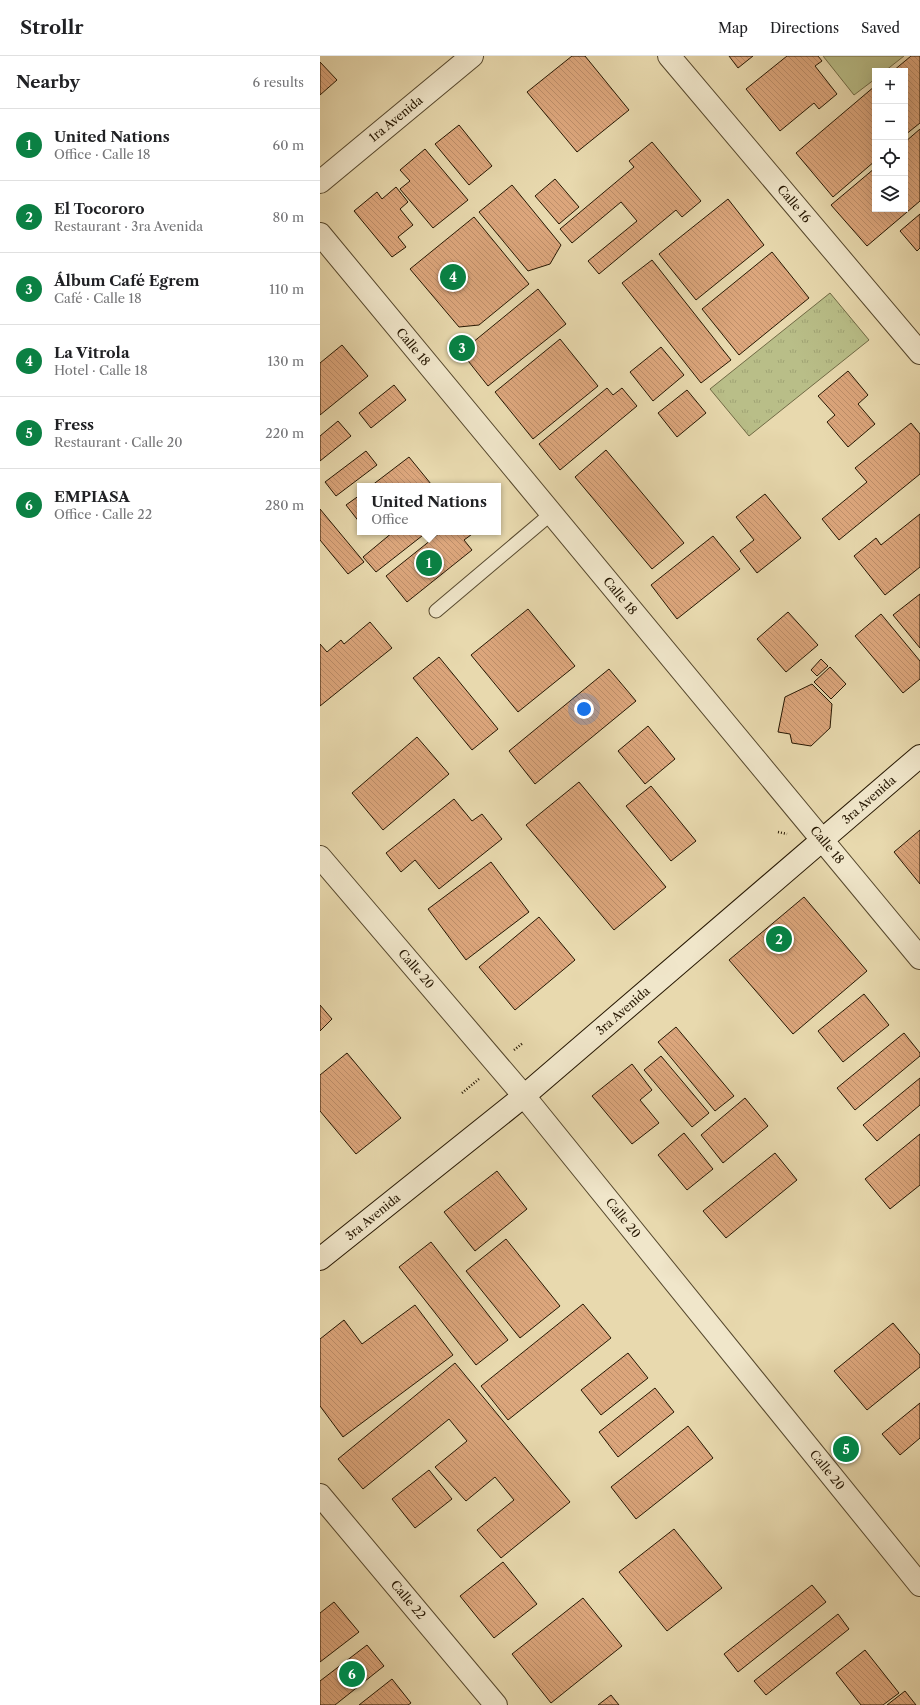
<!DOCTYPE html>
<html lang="en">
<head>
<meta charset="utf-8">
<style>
	body { margin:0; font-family:"Libre Caslon Text",serif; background:#f2f2f2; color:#202124 }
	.controls { position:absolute; right:12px; top:12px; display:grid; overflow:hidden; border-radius:0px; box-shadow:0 4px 16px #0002 }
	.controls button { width:36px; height:36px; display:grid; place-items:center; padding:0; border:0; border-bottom:1px solid #e0e0e0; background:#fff; color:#202124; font:20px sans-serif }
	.you { position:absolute; left:264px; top:653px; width:14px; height:14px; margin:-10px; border:3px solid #fff; border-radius:50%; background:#1a73e8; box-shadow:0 0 0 6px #1a73e833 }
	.badge { display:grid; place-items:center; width:26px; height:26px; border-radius:50%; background:#0b8043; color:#fff; font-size:13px; font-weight:700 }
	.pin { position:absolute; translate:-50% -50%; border:2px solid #fff; box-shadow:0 1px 4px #0006 }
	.popup { position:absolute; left:37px; top:427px; width:144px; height:52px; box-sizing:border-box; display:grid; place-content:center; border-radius:0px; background:#fff; filter:drop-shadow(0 1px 3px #0005); font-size:13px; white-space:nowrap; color:#757577 }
	.popup b { font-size:15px; color:#202124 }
	.popup::after { content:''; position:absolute; left:50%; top:100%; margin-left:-8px; border:8px solid transparent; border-top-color:#fff }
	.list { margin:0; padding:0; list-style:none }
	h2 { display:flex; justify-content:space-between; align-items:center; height:52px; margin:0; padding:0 16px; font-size:17px }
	h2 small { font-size:13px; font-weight:400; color:#757577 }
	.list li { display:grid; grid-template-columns:26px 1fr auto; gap:12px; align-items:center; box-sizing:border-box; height:72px; padding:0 16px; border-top:1px solid #e0e0e0 }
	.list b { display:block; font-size:15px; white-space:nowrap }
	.list p { margin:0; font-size:13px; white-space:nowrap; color:#757577 }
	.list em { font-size:13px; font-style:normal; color:#757577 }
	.icon { flex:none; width:22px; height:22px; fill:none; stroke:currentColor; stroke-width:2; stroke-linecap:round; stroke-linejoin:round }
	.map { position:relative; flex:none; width:600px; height:1649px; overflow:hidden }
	header { display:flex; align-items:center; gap:24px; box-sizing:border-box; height:56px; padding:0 20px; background:#fff; border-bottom:1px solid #e0e0e0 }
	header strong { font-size:19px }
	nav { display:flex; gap:22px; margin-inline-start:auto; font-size:14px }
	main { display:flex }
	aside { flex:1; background:#fff }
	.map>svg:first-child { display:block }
	.grass { fill:#b9be88; stroke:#706a45 }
	.park { fill:url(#park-tufts); stroke:#706a45 }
	.building { fill:url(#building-back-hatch); stroke:#261702 }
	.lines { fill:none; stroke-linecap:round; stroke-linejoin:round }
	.service-casing { stroke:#56482d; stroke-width:15 }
	.minor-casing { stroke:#56482d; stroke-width:24 }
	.tertiary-casing { stroke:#56482d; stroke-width:24 }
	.secondary-casing { stroke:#261702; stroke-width:24 }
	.path { stroke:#261702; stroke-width:2.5; stroke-dasharray:1 2; stroke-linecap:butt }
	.service { stroke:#f0e6ca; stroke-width:13 }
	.minor { stroke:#f0e6ca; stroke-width:22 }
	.tertiary { stroke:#f0e6ca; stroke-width:22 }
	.secondary { stroke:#f0e6ca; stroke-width:22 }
	.labels { text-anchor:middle; stroke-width:3.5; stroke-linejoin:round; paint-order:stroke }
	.street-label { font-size:12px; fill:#261702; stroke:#f0e6ca }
</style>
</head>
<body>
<header>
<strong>Strollr</strong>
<nav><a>Map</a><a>Directions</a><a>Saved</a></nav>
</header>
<main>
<aside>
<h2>Nearby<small>6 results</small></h2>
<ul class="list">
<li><span class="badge">1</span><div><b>United Nations</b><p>Office · Calle 18</p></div><em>60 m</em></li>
<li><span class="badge">2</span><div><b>El Tocororo</b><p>Restaurant · 3ra Avenida</p></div><em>80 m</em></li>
<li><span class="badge">3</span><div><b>Álbum Café Egrem</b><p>Café · Calle 18</p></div><em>110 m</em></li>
<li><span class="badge">4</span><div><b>La Vitrola</b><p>Hotel · Calle 18</p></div><em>130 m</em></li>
<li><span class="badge">5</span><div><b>Fress</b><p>Restaurant · Calle 20</p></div><em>220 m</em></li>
<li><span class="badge">6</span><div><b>EMPIASA</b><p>Office · Calle 22</p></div><em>280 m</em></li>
</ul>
</aside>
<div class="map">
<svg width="600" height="1649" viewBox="0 0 600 1649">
	<defs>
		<pattern id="park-tufts" width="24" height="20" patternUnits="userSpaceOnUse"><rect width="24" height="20" fill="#b9be88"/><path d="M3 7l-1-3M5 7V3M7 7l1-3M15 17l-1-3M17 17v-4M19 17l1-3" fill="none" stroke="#9fa374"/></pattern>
		<pattern id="building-back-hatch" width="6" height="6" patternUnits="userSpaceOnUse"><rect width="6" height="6" fill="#dca67c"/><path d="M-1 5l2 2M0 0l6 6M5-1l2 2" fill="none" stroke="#bd8e6a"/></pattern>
	</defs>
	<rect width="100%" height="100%" fill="#e8d9ae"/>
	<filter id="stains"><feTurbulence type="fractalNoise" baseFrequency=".005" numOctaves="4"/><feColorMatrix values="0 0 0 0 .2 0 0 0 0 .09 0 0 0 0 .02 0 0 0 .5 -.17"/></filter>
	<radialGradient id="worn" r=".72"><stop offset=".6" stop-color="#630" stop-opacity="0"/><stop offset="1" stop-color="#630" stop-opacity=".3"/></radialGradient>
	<path class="grass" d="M503 0H584L565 15H555V23L534 39Z"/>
	<path class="park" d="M510 237 549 284 429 380 390 333Z"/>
	<path class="building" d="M252 0H265L309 54 257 96 207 36Z
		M409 0H433L418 12Z
		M467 0H498L502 5 495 10 517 38 499 53 494 47 460 75 426 33Z
		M591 0H600V67L585 79V15H573Z
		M0 6 17 24 0 39Z
		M555 30V105L513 141 476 97Z
		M139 69 172 110 149 129 115 88Z
		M600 73V145L547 190 511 149 555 112V153H585V86Z
		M332 86 381 145 362 161 356 154 279 218 268 205 317 165 301 146 252 187 240 173 314 111 309 105Z
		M105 93 148 144 113 172 80 133 90 125 80 114Z
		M235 123 259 151 239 168 215 140Z
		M192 129 241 189 230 208 208 215 159 156Z
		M76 131 88 146 80 153 93 169 78 181 86 191 72 201 34 155 57 136 62 143Z
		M408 143 444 189 376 244 339 198Z
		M600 158V192L597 195 580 175Z
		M154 161 209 228 159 269 139 271 90 213Z
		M452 196 489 242 419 299 382 253Z
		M332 204 411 304 381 327 302 227Z
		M218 233 246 268 168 330 141 296Z
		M240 283 278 330 213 383 175 336Z
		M22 289 48 320 0 359V307Z
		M341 291 364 319 333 345 310 316Z
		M528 315 548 339 538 348 555 368 528 391 507 366 515 359 498 340Z
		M74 329 86 344 51 372 39 357Z
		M287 332 293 339 302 332 317 350 240 414 219 388Z
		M367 334 386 357 357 381 338 357Z
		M18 365 31 380 0 405V380Z
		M591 367 600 378V418L519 484 502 463 547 426 535 412Z
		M286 394 364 487 332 513 255 421Z
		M46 395 57 409 16 440 5 426Z
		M89 401 111 428 108 430H51Z
		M445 438 481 482 437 517 420 495 434 484 416 461Z
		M40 439V467L26 449Z
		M0 453 44 506 28 518 0 484Z
		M600 458V511L565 539 534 500 556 482 561 489Z
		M73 476H107L56 516 43 501Z
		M121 476H155L144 484 152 494 87 546 66 520Z
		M393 480 420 513 357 563 331 529Z
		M600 538V592L573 559Z
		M208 553 255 610 198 656 151 599Z
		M468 556 498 589 466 616 437 583Z
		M561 558 600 605V623L583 637 535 580Z
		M50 566 72 592 0 650V588L7 596 21 584 24 588Z
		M119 601 178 673 152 694 93 622Z
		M501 603 508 610 497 620 491 614Z
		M510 611 526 628 511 643 494 626Z
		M289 613 316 645 215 728 189 695Z
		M492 628 512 648 510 672 491 690 472 687 470 678 458 676 465 641Z
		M328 670 355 703 325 728 298 695Z
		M97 681 129 718 63 774 32 737Z
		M259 726 346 831 294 874 206 769Z
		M331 730 376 785 351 805 306 750Z
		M134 743 152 765 162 758 182 783 119 833 95 804 81 816 66 797Z
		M600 774V828L574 796Z
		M171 806 209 856 146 904 108 853Z
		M484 841 547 915 473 978 409 904Z
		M219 861 255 904 195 954 159 911Z
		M544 938 569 969 523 1006 498 975Z
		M0 949 12 963 0 975Z
		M356 971 414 1040 395 1055 338 986Z
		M584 977 600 997V1000L535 1054 517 1032Z
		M27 997 81 1062 36 1098 0 1055V1019Z
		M341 1000 389 1057 372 1071 324 1014Z
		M312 1008 332 1034 320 1044 339 1067 312 1088 272 1040Z
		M600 1022V1049L557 1085 543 1069Z
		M425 1042 448 1070 403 1107 381 1079Z
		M364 1077 393 1113 367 1134 338 1099Z
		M600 1078V1129L570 1153 545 1123Z
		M455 1097 477 1124 406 1182 383 1155Z
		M177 1115 207 1153 155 1195 124 1156Z
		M186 1183 240 1250 200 1282 146 1215Z
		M111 1186 188 1284 156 1309 79 1211Z
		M263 1248 291 1282 188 1364 161 1330Z
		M95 1249 133 1299 23 1381 0 1350V1283L24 1264 42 1288Z
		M573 1267 600 1299V1311L547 1354 514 1315Z
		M308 1297 328 1322 281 1359 261 1334Z
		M135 1307 250 1446 181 1502 157 1474 194 1444 175 1421 146 1445 115 1411 147 1385 129 1363 43 1433 18 1403Z
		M335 1332 354 1356 298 1401 279 1376Z
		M600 1347V1382L580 1399 562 1378Z
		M368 1370 393 1402 316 1463 291 1431Z
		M109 1414 132 1443 95 1472 72 1443Z
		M354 1473 402 1532 347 1575 299 1516Z
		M183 1506 217 1548 174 1582 140 1540Z
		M492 1529 506 1546 418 1616 404 1598Z
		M263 1542 302 1590 231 1647 192 1598Z
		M14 1546 39 1576 0 1606V1557Z
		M518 1558 529 1573 446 1639 434 1625Z
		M47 1589 64 1610 15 1649H0V1625Z
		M545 1594 579 1637 563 1649H541L516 1617Z
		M72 1623 91 1647 88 1649H39Z
		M585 1635 596 1649H567Z
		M291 1639 299 1649H278Z"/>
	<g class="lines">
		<g class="service-casing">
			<path id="service" d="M116 555 232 457"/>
		</g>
		<g class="minor-casing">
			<path id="minor" d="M349 0 600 297
				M0 178 600 902
				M0 1439 176 1649"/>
		</g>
		<g class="tertiary-casing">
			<path id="tertiary" d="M0 126 152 0
				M0 801 204 1040 600 1529"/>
		</g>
		<g class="secondary-casing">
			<path id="secondary" d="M0 1203 204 1040 600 700"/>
		</g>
		<path class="path" d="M458 776 467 778
			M194 994 203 987
			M142 1037 159 1023"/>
		<use href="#service" class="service"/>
		<use href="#minor" class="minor"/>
		<use href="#tertiary" class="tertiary"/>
		<use href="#secondary" class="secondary"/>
	</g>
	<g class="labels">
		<g class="street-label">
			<text transform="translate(76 63) rotate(-39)" y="4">1ra Avenida</text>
			<text transform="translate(474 148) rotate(50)" y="4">Calle 16</text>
			<text transform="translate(93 291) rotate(50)" y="4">Calle 18</text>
			<text transform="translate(300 540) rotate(50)" y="4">Calle 18</text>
			<text transform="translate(549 744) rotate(-41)" y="4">3ra Avenida</text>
			<text transform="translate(507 789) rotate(50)" y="4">Calle 18</text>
			<text transform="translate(96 913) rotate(49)" y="4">Calle 20</text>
			<text transform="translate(303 955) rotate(-41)" y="4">3ra Avenida</text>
			<text transform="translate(53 1161) rotate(-39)" y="4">3ra Avenida</text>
			<text transform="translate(303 1162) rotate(51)" y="4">Calle 20</text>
			<text transform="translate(507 1414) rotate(51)" y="4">Calle 20</text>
			<text transform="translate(88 1544) rotate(50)" y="4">Calle 22</text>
		</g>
	</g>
	<rect width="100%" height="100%" filter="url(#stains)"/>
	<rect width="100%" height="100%" fill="url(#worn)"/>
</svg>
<div class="controls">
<button>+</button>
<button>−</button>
<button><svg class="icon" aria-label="locate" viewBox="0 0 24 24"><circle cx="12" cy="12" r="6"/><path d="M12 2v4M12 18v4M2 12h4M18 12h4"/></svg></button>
<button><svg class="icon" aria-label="layers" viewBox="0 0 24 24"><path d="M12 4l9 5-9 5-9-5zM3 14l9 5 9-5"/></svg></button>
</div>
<div class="you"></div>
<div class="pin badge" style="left:109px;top:507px">1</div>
<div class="popup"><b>United Nations</b>Office</div>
<div class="pin badge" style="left:459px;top:883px">2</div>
<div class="pin badge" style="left:142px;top:292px">3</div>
<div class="pin badge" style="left:133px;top:221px">4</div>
<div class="pin badge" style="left:526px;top:1393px">5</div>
<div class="pin badge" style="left:32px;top:1618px">6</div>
</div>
</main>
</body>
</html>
